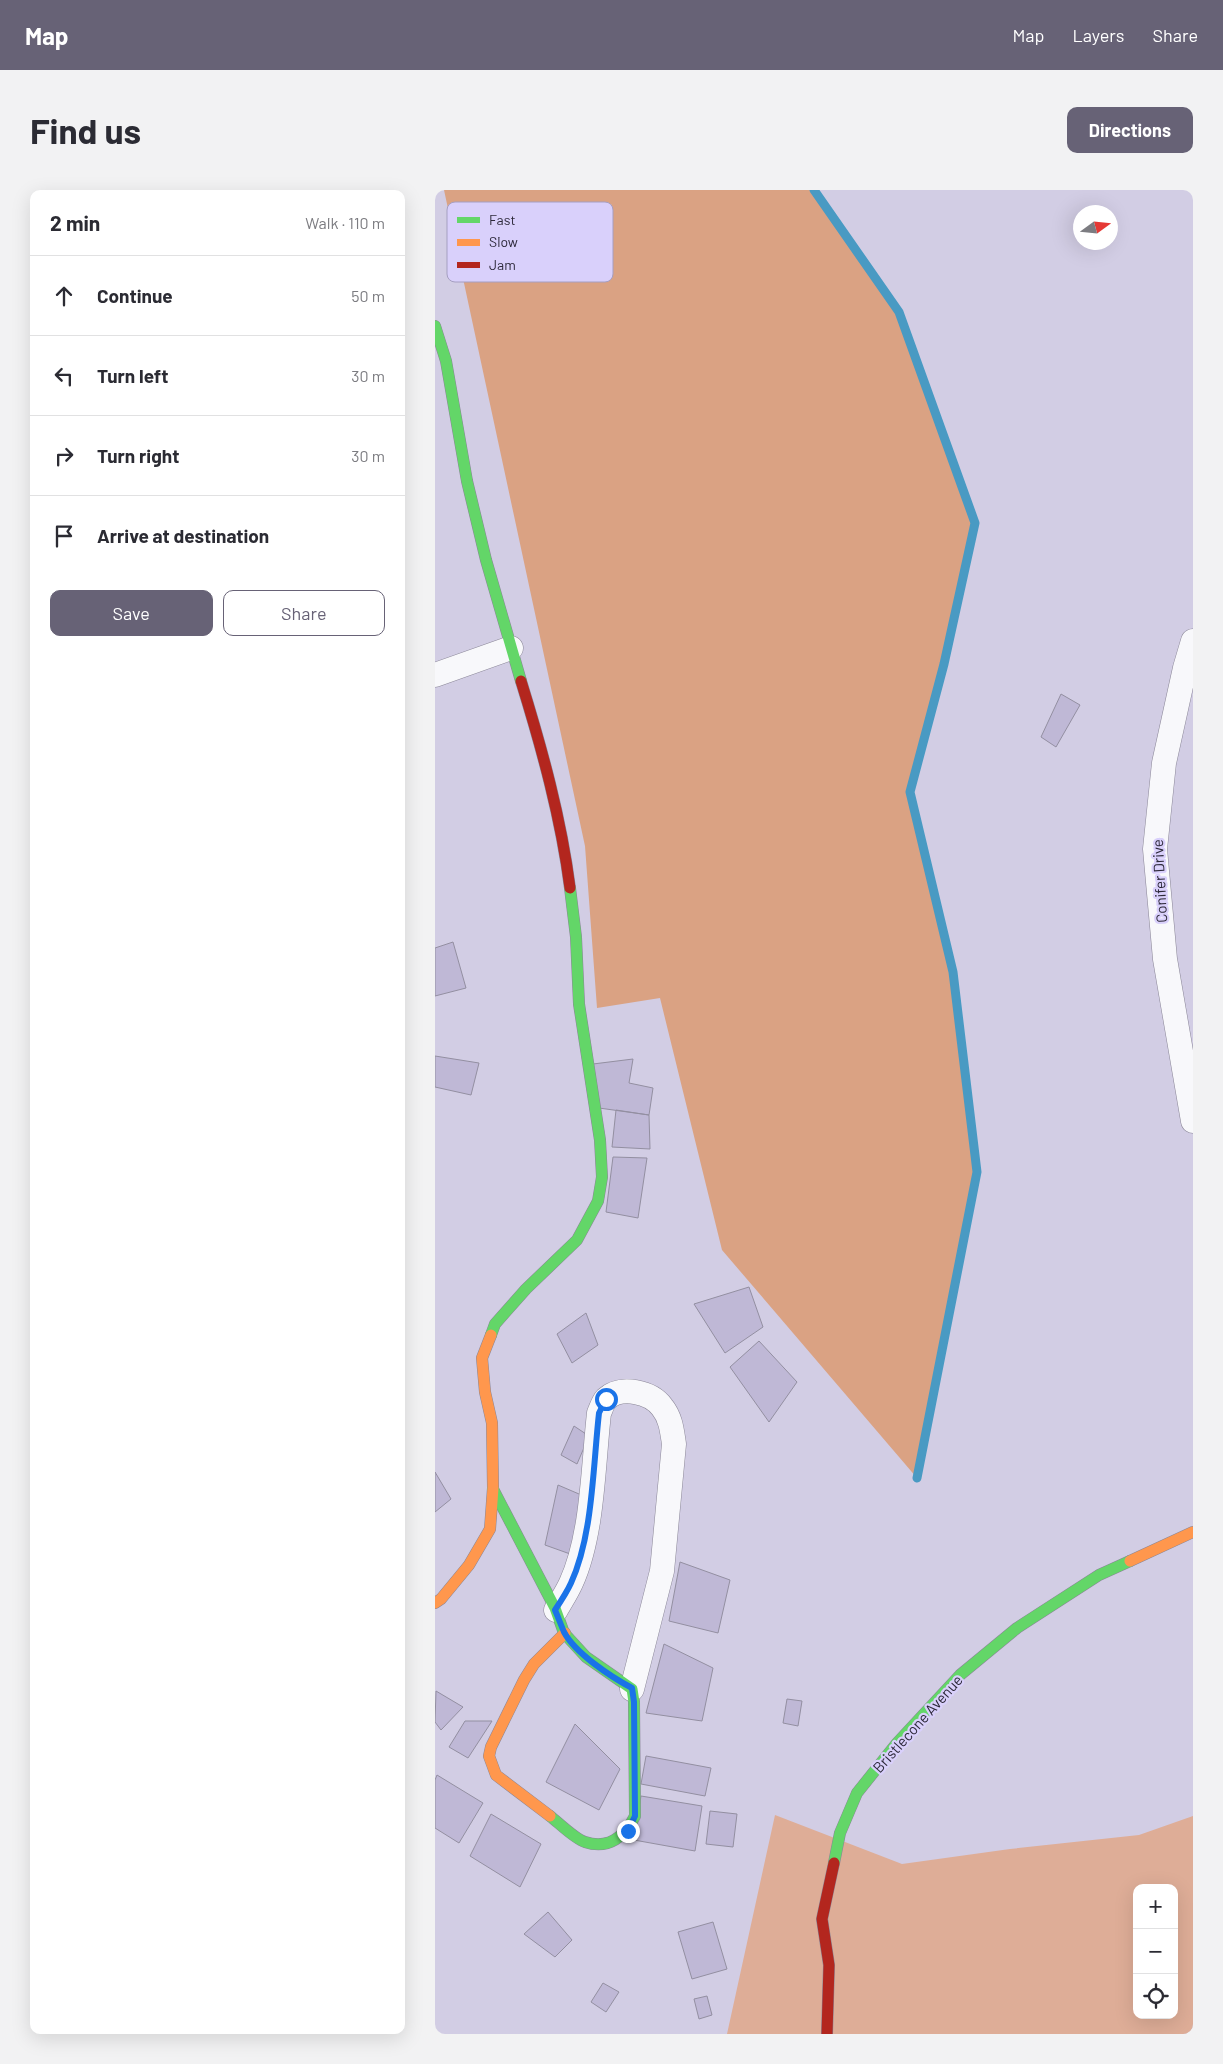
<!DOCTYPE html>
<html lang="en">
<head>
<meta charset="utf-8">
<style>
	body { margin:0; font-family:Barlow,sans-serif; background:#f2f2f3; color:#2b2b33 }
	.controls { position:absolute; right:15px; bottom:15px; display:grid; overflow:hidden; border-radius:10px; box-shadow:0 5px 20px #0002 }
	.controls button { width:45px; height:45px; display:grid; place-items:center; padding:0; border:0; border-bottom:1px solid #e1e1e2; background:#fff; color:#2b2b33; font:25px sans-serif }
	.compass { position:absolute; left:638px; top:15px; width:45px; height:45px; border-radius:50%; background:#fff; box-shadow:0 5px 20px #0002; rotate:75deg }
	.stop { position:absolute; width:15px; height:15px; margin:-11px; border:4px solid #1a73e8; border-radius:50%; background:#fff }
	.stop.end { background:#1a73e8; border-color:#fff; box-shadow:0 1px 5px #0008 }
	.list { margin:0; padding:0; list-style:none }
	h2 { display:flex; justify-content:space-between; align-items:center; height:65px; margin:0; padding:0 20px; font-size:21px }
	h2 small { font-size:16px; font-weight:400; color:#7c7c81 }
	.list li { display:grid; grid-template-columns:32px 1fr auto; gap:15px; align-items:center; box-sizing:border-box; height:80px; padding:0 20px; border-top:1px solid #e1e1e2 }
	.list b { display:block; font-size:19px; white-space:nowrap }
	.list em { font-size:16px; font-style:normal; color:#7c7c81 }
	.actions { display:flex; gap:10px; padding:15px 20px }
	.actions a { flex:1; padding:11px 0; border:1px solid #676276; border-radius:10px; text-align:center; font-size:18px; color:#676276 }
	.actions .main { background:#676276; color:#fff }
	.icon { flex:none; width:28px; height:28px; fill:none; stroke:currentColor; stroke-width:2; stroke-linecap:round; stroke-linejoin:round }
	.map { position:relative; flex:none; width:758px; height:1844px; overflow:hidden; border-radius:10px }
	header { display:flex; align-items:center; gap:30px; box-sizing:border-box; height:70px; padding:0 25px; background:#676276; color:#fff }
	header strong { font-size:24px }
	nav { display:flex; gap:28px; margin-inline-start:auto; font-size:18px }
	.intro { display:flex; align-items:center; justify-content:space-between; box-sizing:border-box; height:120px; padding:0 30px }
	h1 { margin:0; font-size:35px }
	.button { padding:12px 22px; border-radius:10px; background:#676276; color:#fff; font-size:18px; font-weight:700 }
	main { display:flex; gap:30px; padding:0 30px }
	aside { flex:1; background:#fff; border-radius:10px; box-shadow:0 5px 20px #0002 }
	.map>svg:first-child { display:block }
	.green { fill:#dead97; fill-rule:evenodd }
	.forest { fill:#daa283 }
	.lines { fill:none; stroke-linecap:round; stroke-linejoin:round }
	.stream { stroke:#499ac3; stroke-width:9 }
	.building { fill:#bfb8d6; stroke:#938fa1 }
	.street-casing { stroke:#8a8697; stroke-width:25 }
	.fast-casing { stroke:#8a8697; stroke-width:12 }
	.slow-casing { stroke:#8a8697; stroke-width:12 }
	.jam-casing { stroke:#8a8697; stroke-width:12 }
	.street { stroke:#f8f8fb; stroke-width:24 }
	.fast { stroke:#63d668; stroke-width:11 }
	.slow { stroke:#ff974d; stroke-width:11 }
	.jam { stroke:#b3261e; stroke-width:11 }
	.route { stroke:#1a73e8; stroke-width:6 }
	.labels { text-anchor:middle; stroke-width:4.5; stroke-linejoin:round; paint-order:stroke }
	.street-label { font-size:15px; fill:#2d293a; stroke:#d9d0fb }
	.key { fill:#d9d0fb; stroke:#a59ec1; stroke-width:1 }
	.key-label { font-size:14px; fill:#2d293a }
</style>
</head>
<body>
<header>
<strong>Map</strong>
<nav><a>Map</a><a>Layers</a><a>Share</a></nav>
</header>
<div class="intro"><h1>Find us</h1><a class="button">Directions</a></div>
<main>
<aside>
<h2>2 min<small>Walk · 110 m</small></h2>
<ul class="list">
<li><svg class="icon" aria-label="ahead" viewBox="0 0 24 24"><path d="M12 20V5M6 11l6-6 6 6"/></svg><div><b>Continue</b></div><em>50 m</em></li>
<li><svg class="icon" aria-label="left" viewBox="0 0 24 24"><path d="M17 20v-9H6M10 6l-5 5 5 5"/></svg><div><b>Turn left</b></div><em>30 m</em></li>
<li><svg class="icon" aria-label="right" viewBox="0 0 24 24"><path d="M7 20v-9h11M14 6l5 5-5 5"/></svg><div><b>Turn right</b></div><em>30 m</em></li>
<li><svg class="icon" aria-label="arrive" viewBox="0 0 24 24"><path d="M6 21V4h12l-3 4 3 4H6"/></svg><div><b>Arrive at destination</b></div></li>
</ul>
<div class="actions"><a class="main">Save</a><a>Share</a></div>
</aside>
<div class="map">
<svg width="758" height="1844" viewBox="0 0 758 1844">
	<rect width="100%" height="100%" fill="#d2cde4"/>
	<path class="green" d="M340 1625 467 1674 575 1659 704 1645 758 1626V1844H292ZM702 1698H739V1825H702Z"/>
	<path class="forest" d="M9 0H379L464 122 540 333 509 474 475 602 518 782 542 982 482 1288 287 1060 225 808 162 818 150 656Z"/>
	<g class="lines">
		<path class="stream" d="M379 0 464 122 540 333 509 474 475 602 518 782 542 982 482 1288"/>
	</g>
	<path class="building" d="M626 504 645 515 621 557 606 547Z
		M18 752 31 798 0 806V758Z
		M0 866 44 873 36 905 0 897Z
		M198 869 194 893 218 898 214 925 164 918 158 874Z
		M181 920 214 925 215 959 177 957Z
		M178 967 212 968 203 1028 171 1022Z
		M314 1097 328 1137 290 1163 259 1114Z
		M151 1123 163 1155 137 1173 122 1144Z
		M324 1151 362 1192 334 1232 295 1177Z
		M139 1236 154 1246 142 1274 126 1265Z
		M0 1282 16 1309 0 1322Z
		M123 1295 151 1307 138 1365 110 1355Z
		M245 1372 295 1390 283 1443 234 1431Z
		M229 1454 278 1478 267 1531 211 1523Z
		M1 1501 28 1517 6 1540 0 1532Z
		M352 1509 367 1511 363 1536 348 1533Z
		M30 1531H57L33 1568 14 1557Z
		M140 1534 185 1579 164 1620 111 1592Z
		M211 1566 276 1578 270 1606 206 1594Z
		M2 1585 48 1613 24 1653 0 1638V1590Z
		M206 1606 267 1616 260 1661 199 1650Z
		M275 1621 302 1624 298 1657 271 1654Z
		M56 1624 106 1654 85 1697 35 1666Z
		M113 1722 137 1750 120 1767 89 1744Z
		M278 1732 292 1779 257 1789 243 1742Z
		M168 1793 184 1802 171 1822 156 1812Z
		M272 1806 277 1825 264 1829 259 1809Z"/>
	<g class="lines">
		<g class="street-casing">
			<path id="street" d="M758 451 750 478 729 573 720 659 730 769 758 931
				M0 485 76 458
				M121 1420C126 1411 132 1402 136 1393 158 1345 158 1276 164 1223 166 1219 168 1212 171 1209 186 1195 216 1202 227 1217 236 1228 237 1241 239 1254L227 1381 197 1499"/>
		</g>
		<g class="fast-casing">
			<path id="fast" d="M0 136 11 171 32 291 51 370 86 491
				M56 1145 60 1134 91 1099 142 1050 163 1011 167 987 165 950 144 814 141 747 135 698
				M58 1299 120 1418 129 1443 151 1467 197 1499 199 1512 200 1626C190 1646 174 1660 150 1652 140 1649 124 1633 115 1626
				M399 1673 405 1643 422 1603 462 1553 525 1485 582 1438 664 1385 695 1371"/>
		</g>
		<g class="slow-casing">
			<path id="slow" d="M695 1371 758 1342
				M0 1413 6 1409 34 1375 55 1339 58 1298 57 1233 50 1202 47 1168 56 1145
				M115 1626 61 1585 54 1566 56 1557 89 1490 99 1474 130 1443"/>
		</g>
		<g class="jam-casing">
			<path id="jam" d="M86 491C107 559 126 628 135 698
				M392 1844 394 1775 387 1729 399 1673"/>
		</g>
		<use href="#street" class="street"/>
		<use href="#fast" class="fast"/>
		<use href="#slow" class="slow"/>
		<use href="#jam" class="jam"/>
	</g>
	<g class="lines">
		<path class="route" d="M171 1209 164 1223C158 1276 158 1345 136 1393 132 1402 126 1411 120 1420 123 1427 126 1435 129 1442 140 1463 176 1487 197 1498L199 1512 200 1626 193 1641"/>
	</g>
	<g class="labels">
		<g class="street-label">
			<text transform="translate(725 691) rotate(-93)" y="5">Conifer Drive</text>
			<text transform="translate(483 1534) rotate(-48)" y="5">Bristlecone Avenue</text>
		</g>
	</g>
	<rect x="12" y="12" width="166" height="80" rx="8" class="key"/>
	<rect x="22" y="27" width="23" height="6" fill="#63d668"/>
	<rect x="22" y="49" width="23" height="7" fill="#ff974d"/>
	<rect x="22" y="72" width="23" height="6" fill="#b3261e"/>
	<g class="key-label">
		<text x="54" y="35">Fast</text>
		<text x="54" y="57">Slow</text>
		<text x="54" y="80">Jam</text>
	</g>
</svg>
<div class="controls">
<button>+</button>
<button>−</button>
<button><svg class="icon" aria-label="locate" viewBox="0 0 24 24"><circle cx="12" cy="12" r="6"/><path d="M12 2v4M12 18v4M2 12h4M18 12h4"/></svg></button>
</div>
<svg class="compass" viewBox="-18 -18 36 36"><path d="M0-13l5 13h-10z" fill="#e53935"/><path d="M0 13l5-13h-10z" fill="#7c7c81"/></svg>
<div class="stop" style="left:171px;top:1209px"></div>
<div class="stop end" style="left:193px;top:1641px"></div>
</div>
</main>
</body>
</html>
